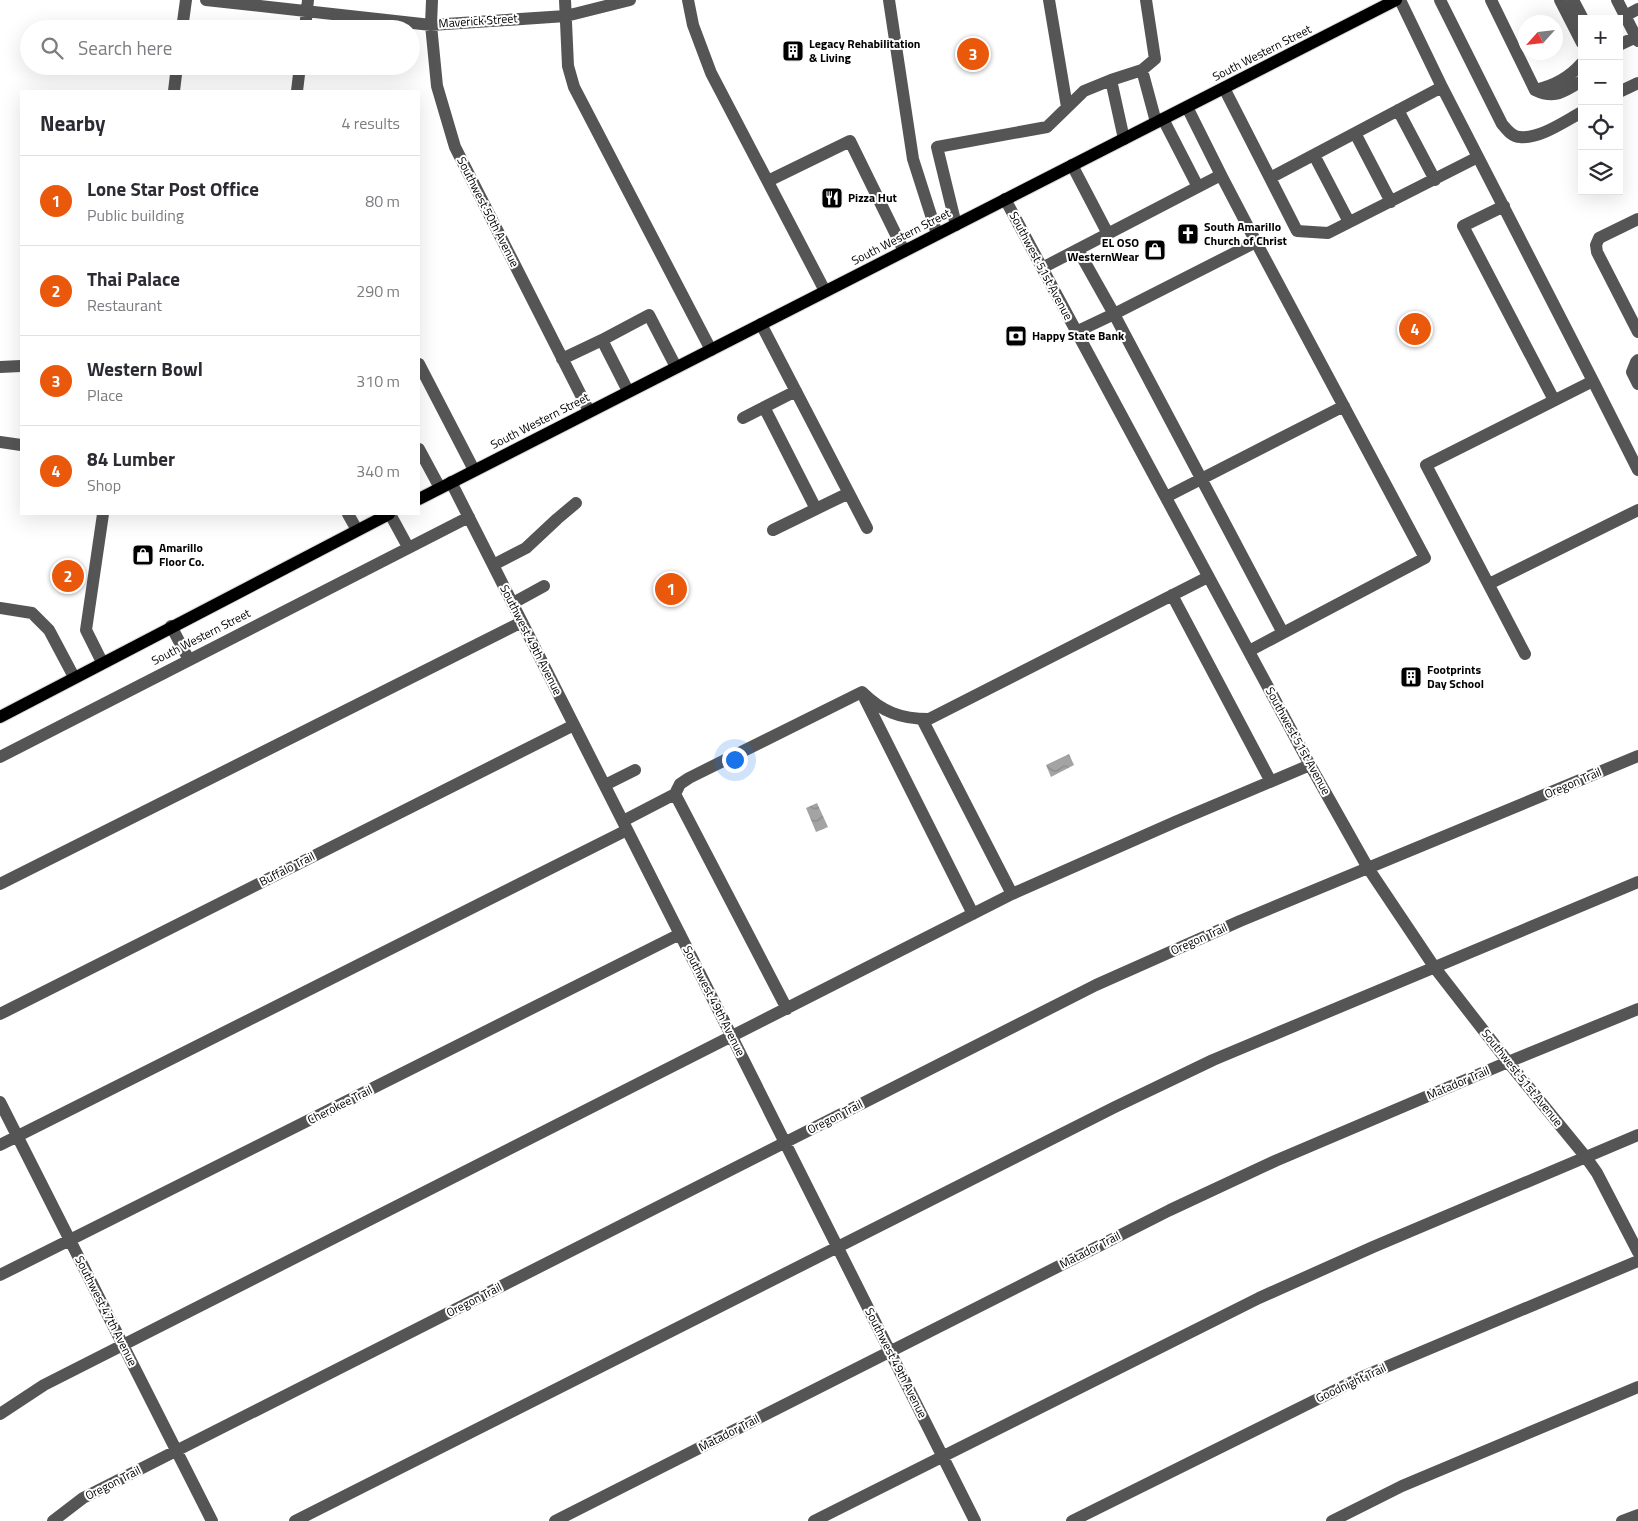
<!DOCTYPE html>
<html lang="en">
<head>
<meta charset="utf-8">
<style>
	body { margin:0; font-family:"Titillium Web",sans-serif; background:#f2f2f3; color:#2b2b33 }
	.controls { position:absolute; right:15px; top:15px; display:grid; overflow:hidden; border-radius:0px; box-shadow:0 5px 20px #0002 }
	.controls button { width:45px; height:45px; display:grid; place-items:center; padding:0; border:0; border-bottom:1px solid #e1e1e2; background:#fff; color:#2b2b33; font:25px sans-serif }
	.compass { position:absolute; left:1518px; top:15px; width:45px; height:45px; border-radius:50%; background:#fff; box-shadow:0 5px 20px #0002; rotate:243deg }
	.you { position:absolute; left:734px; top:759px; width:18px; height:18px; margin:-12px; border:4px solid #fff; border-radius:50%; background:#1a73e8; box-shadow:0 0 0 8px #1a73e833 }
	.badge { display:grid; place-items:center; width:32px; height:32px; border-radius:50%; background:#ea580c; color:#fff; font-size:16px; font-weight:700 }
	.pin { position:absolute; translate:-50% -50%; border:2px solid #fff; box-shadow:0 1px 5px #0006 }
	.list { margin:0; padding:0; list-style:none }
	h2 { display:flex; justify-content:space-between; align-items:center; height:65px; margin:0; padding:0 20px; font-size:21px }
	h2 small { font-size:16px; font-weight:400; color:#7c7c81 }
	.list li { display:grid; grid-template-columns:32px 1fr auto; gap:15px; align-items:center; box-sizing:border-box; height:90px; padding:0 20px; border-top:1px solid #e1e1e2 }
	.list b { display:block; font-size:19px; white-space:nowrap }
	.list p { margin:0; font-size:16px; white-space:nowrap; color:#7c7c81 }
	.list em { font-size:16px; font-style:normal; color:#7c7c81 }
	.icon { flex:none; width:28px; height:28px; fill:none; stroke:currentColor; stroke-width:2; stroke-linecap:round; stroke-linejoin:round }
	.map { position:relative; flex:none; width:1638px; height:1521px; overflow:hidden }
	.search { position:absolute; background:#fff; box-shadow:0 5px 20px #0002; left:20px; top:20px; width:400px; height:55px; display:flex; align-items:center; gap:12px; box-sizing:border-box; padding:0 18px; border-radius:28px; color:#7c7c81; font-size:19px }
	.panel { position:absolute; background:#fff; box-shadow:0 5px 20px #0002; left:20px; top:90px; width:400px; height:425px; border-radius:0px }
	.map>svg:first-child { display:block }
	.water { fill:url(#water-waves) }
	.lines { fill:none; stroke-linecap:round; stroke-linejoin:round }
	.major-casing { stroke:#dbdbdb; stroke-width:14 }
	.minor { stroke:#555; stroke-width:12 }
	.major { stroke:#000; stroke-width:12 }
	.labels { text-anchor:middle; stroke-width:4; stroke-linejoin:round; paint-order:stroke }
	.street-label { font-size:12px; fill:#000; stroke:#fff }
	.poi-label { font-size:12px; font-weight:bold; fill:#000; stroke:#fff; text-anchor:start }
</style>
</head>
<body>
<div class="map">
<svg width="1638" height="1521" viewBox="0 0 1638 1521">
	<defs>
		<pattern id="water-waves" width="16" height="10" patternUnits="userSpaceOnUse" patternTransform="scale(1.25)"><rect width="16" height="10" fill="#a3a3a3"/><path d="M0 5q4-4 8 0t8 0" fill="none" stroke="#8b8b8b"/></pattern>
	</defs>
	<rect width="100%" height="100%" fill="#fff"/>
	<path class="water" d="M1069 754 1074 765 1051 777 1046 765Z
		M817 803 828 827 816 832 806 808Z"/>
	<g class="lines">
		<g class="major-casing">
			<path id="major" d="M419 499 1396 0
				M0 717 389 514"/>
		</g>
		<path class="minor" d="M206 0 431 25 566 16 630 0
			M432 0 431 25 437 86 455 147 589 411
			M565 0 568 66 574 87 711 350
			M688 0 693 25 711 73 825 291
			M889 0 913 159 937 234
			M1049 0 1067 107
			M1440 0 1502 124C1507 130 1512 137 1520 137 1540 139 1565 121 1582 112
			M1491 0 1535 90C1556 100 1563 91 1582 81
			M1560 0 1582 43
			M1573 0 1583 19
			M1617 0 1638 41
			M1625 16 1638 9
			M182 29 186 0
			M305 29 308 0
			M1619 45 1636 37
			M1142 70 1156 122
			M1111 80 1124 139
			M1224 88 1270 178 1442 87 1400 0
			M1535 90C1554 86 1569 78 1582 63
			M174 91 177 66
			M297 91 300 66
			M1619 92 1638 83
			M1187 107 1221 175
			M1398 110 1435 180
			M1163 119 1198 187
			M1355 133 1391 202
			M1314 155 1349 222
			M1478 157 1593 381 1426 465 1525 654
			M1072 165 1108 234
			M1270 178 1297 231 1328 233 1478 157 1442 87
			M768 181 850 141 904 251
			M1005 199 1310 765 1368 868 1435 968 1508 1062 1585 1156 1597 1173 1638 1252
			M1504 206 1463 226 1554 400
			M1638 219 1599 238 1596 245 1597 252 1638 332
			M956 225 937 147 1047 127 1084 91 1111 80 1142 70 1155 59 1146 0
			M1256 242 1425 558 1283 633 1114 314Z
			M1042 268 1221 175 1256 242
			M761 324 867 528
			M1076 332 1114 314 1078 250
			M562 359 602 340
			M1638 360 1636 362 1632 372 1638 384
			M419 364 474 470
			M0 367 21 366
			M1593 381 1638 470
			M628 391 602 340 649 315 676 367
			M764 407 816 509 773 530
			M743 418 796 391
			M0 442 21 445
			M419 449 440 488
			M451 482 732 1037 975 1521
			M1166 497 1344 406
			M816 509 849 493
			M348 514 357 530
			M390 514 408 547
			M493 565 526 548 557 519 576 503
			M1489 584 1638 510
			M1172 595 1270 780
			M513 603 544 586
			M0 608 32 613 49 630 74 677
			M171 626 189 660
			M1249 651 1283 633
			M102 662 86 630 103 514
			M865 699 973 914
			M922 719 1012 894
			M0 757 469 517
			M605 785 635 770
			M675 794 787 1009
			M623 821 675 794 680 784 689 778 862 692C882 712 901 719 929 719L1208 577
			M0 884 522 622
			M0 1014 574 725
			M0 1102 212 1521
			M0 1145 627 830
			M0 1275 680 934
			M0 1414 44 1385 1012 894 1175 822 1310 765
			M53 1521 83 1498 1096 985 1240 921 1638 756
			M295 1521 1115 1107 1213 1060 1638 882
			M555 1521 1170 1210 1275 1161 1508 1062 1638 1009
			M814 1521 1259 1298 1373 1247 1638 1135
			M1072 1521 1362 1377 1638 1261
			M1332 1521 1402 1486 1638 1387
			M1622 1521 1638 1515"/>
		<use href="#major" class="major"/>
	</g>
	<defs>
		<g id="building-square" transform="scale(1.125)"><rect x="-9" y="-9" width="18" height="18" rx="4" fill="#000" stroke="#fff"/><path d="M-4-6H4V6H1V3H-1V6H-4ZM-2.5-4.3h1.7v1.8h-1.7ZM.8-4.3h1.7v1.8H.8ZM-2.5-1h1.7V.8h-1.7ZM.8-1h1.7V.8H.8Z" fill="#fff"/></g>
		<g id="restaurant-square" transform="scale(1.125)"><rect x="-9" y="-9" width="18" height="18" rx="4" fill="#000" stroke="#fff"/><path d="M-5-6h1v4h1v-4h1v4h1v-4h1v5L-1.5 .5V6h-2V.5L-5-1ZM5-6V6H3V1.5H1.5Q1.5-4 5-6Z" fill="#fff"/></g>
		<g id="church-square" transform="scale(1.125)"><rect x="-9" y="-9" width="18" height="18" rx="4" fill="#000" stroke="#fff"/><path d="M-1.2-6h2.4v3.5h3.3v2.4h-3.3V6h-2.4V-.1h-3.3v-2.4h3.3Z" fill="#fff"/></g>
		<g id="shop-square" transform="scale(1.125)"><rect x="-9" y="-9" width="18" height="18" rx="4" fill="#000" stroke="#fff"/><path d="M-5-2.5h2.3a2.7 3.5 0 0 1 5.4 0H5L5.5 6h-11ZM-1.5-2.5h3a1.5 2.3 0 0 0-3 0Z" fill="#fff"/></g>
		<g id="bank-square" transform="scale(1.125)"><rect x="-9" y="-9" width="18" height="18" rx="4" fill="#000" stroke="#fff"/><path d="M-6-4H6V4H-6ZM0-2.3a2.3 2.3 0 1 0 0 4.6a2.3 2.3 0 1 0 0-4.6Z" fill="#fff"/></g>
	</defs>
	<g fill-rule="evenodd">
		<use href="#building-square" x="793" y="51"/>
		<use href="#restaurant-square" x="832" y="198"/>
		<use href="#church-square" x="1188" y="234"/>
		<use href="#shop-square" x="1155" y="250"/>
		<use href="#bank-square" x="1016" y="336"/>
		<use href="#shop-square" x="143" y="555"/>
		<use href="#building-square" x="1411" y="677"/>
	</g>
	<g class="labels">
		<g class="street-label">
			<text transform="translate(478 21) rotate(-4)" y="4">Maverick Street</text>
			<text transform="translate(1262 53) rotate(-27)" y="4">South Western Street</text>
			<text transform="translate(488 212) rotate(63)" y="4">Southwest 50th Avenue</text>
			<text transform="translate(901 237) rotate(-27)" y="4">South Western Street</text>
			<text transform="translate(1041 266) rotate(62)" y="4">Southwest 51st Avenue</text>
			<text transform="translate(540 421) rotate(-27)" y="4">South Western Street</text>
			<text transform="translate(201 637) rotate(-27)" y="4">South Western Street</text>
			<text transform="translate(531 640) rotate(63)" y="4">Southwest 49th Avenue</text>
			<text transform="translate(1298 741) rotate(61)" y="4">Southwest 51st Avenue</text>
			<text transform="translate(1573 783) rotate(-23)" y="4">Oregon Trail</text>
			<text transform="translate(287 869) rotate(-27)" y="4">Buffalo Trail</text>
			<text transform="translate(1199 939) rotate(-24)" y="4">Oregon Trail</text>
			<text transform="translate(714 1001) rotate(63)" y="4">Southwest 49th Avenue</text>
			<text transform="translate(1522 1078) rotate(51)" y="4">Southwest 51st Avenue</text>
			<text transform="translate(1458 1083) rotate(-23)" y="4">Matador Trail</text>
			<text transform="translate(340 1105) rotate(-27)" y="4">Cherokee Trail</text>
			<text transform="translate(835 1117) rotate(-27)" y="4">Oregon Trail</text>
			<text transform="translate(1090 1250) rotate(-27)" y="4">Matador Trail</text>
			<text transform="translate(474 1300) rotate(-27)" y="4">Oregon Trail</text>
			<text transform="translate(106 1311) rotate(63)" y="4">Southwest 47th Avenue</text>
			<text transform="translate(896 1363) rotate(63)" y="4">Southwest 49th Avenue</text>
			<text transform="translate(1351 1383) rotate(-25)" y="4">Goodnight Trail</text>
			<text transform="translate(729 1433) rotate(-27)" y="4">Matador Trail</text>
			<text transform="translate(113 1483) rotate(-27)" y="4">Oregon Trail</text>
		</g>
		<g class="poi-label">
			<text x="809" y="48">Legacy Rehabilitation<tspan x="809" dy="14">&amp; Living</tspan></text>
			<text x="848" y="202">Pizza Hut</text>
			<text x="1204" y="231">South Amarillo<tspan x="1204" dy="14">Church of Christ</tspan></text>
			<text x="1139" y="247" text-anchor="end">EL OSO<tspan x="1139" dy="14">WesternWear</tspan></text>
			<text x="1032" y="340">Happy State Bank</text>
			<text x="159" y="552">Amarillo<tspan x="159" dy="14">Floor Co.</tspan></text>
			<text x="1427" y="674">Footprints<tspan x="1427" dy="14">Day School</tspan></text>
		</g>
	</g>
</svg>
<div class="controls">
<button>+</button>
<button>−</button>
<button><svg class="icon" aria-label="locate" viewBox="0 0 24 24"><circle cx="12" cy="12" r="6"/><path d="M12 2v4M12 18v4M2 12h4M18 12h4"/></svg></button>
<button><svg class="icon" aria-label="layers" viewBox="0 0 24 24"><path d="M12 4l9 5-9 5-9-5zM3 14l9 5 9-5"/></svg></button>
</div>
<svg class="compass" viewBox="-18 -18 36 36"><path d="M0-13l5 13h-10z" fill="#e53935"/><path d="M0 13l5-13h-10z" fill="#7c7c81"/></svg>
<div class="you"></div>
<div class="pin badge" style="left:671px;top:589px">1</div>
<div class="pin badge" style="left:68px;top:576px">2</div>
<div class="pin badge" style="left:973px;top:54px">3</div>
<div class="pin badge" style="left:1415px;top:329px">4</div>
<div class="search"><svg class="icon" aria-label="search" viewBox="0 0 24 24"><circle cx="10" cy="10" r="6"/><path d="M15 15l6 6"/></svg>Search here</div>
<section class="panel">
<h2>Nearby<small>4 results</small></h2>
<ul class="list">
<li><span class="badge">1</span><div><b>Lone Star Post Office</b><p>Public building</p></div><em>80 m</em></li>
<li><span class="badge">2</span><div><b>Thai Palace</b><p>Restaurant</p></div><em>290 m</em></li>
<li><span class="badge">3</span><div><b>Western Bowl</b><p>Place</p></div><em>310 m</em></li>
<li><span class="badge">4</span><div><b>84 Lumber</b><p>Shop</p></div><em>340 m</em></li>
</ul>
</section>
</div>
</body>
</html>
